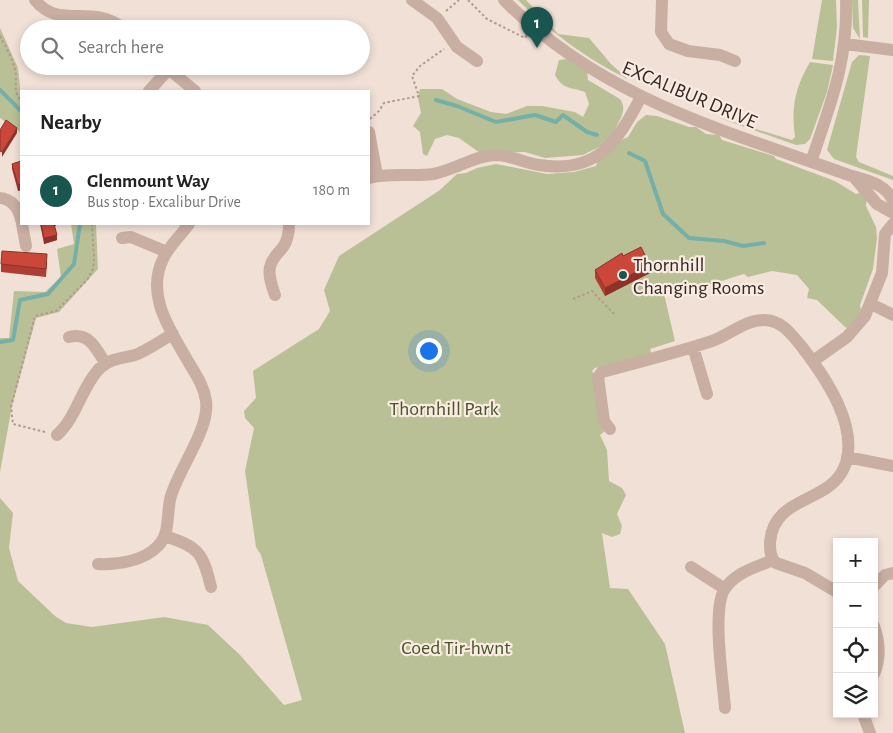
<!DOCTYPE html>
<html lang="en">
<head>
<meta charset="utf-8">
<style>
	body { margin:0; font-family:"Alegreya Sans",sans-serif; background:#f2f2f2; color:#222 }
	.controls { position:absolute; right:15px; bottom:15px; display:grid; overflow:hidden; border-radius:0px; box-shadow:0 2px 8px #0003 }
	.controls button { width:45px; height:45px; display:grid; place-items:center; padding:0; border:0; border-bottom:1px solid #e0e0e0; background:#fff; color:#222; font:25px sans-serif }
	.you { position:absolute; left:428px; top:350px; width:18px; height:18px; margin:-12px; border:4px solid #fff; border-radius:50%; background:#1a73e8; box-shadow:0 0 0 8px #1a73e833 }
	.badge { display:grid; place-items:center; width:32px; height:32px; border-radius:50%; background:#195650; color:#fff; font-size:16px; font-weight:700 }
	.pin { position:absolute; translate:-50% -41px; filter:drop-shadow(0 1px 2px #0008) }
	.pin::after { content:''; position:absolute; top:26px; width:18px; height:15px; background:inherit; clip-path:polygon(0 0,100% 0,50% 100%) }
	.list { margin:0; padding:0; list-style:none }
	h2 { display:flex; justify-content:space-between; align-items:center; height:65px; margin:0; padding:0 20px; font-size:21px }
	h2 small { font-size:16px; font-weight:400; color:#767676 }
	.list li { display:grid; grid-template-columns:32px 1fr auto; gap:15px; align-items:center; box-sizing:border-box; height:70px; padding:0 20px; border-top:1px solid #e0e0e0 }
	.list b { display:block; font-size:19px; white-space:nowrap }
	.list p { margin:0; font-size:16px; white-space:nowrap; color:#767676 }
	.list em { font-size:16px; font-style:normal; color:#767676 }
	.icon { flex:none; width:28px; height:28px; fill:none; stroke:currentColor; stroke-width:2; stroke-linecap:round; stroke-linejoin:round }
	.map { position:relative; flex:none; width:893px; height:733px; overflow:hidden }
	.search { position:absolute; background:#fff; box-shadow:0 2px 8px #0003; left:20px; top:20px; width:350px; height:55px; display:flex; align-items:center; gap:12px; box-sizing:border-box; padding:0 18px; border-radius:28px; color:#767676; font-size:19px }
	.panel { position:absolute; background:#fff; box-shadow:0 2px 8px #0003; left:20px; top:90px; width:350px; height:135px; border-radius:0px }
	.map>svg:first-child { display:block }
	.green { fill:#b9c096 }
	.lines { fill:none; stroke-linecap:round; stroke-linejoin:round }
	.stream { stroke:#74afa8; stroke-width:4 }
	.path { stroke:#b5978c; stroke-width:2; stroke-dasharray:2.5 2.5; stroke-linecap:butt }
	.minor { stroke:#c9aea2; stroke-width:12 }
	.wall { fill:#ae3d32 }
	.shaded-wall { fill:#8d3229 }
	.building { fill:#ca473a; stroke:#8d3229 }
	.poi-dot { fill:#195650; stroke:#f9ebe2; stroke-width:2 }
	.labels { text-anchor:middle; stroke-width:4.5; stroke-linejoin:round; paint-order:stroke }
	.street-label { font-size:20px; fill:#332724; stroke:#f9ebe2 }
	.poi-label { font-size:20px; fill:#332724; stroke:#f9ebe2; text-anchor:start }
	.park-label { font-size:20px; fill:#495228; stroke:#f9ebe2 }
</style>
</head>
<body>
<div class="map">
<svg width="893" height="733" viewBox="0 0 893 733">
	<rect width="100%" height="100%" fill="#f1e0d6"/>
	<path class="green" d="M518 0H526L558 34 589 38 611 64 628 79C588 60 549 31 518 0Z
		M822 0H836L837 27 833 61 812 59Z
		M852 0H858L860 39 853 28Z
		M862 0H869L868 38 863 37Z
		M0 28 18 68 21 96V133L0 118Z
		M859 55 870 56 856 157 859 162 893 176V180L834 159 827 150 852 62Z
		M567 59 587 70 588 80 620 99C630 113 614 123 614 137L621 140 628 137 637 122 646 115 657 116 689 127H696L706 134 719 135 722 140 774 156 776 159 835 181 856 194 862 192 867 198 866 206 876 227 877 238 873 269 860 305 862 315 849 329 845 327 817 300 807 298 809 289 797 275 772 271 748 277 744 274C726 279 705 288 686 289 676 290 670 286 664 294L675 341 650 349 652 355 595 368 592 371 600 382 606 430 600 435 607 450 609 481 622 488 626 495 617 514 622 526 620 534 612 537 602 533 610 588 628 589 665 644 685 733H0V498L13 513 9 548 18 581 55 616 66 623 92 627 164 617 208 625 240 655 284 705 302 700 261 555 256 547 245 471 254 428 245 418 244 411 256 398 253 371 319 329 330 311 324 290 339 256 440 190 457 174 466 173 477 168 496 164 547 174 574 172 596 166 601 146 583 155 545 158 525 152 480 153 459 138 447 135 435 139 427 156 423 154 420 132 413 126 421 113 418 98 420 89H442L457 99 491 112 506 114 527 106H542L575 112 583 117 589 104 585 92C571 87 563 90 555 75L559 60Z
		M810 62 833 65 827 92 810 139 805 144 796 145 717 117 792 140 795 137C791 107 795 88 810 62Z
		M71 224H96L98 269 59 312 36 318 12 406 0 472V338H9L14 291 45 292 61 277 57 249 74 244Z"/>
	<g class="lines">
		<path class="stream" d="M0 90 21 111
			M436 100 457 106 496 122 535 115 556 122 563 115 587 132 597 135
			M629 153 645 161 663 214 689 238 724 241 743 246 764 243
			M0 342 13 340 20 300 48 294 74 264 80 224"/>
		<path class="path" d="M468 0 487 19 525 38 527 35
			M446 11 459 0
			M0 36C7 49 15 62 16 77 16 87 14 93 21 100
			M370 119 379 111 384 103 419 96 412 76 420 66 444 49
			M573 299 592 291 616 316
			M45 432 13 424 11 407 35 316 56 311 87 280 93 269 94 259 92 224"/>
		<path class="minor" d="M35 0C60 31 92 2 124 29
			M412 0 437 18 457 47 477 61
			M504 0C602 98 720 129 846 174 863 180 885 182 893 201
			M662 0 661 32 669 44 688 51 720 55 735 61
			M845 44 893 50
			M165 66 195 91
			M149 91 168 70
			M369 132 377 175
			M811 162C830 105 848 62 846 0
			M854 177 877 204 893 213
			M369 178C390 172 412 177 433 174 455 170 473 156 495 155 511 155 524 163 539 165 598 174 617 142 641 97
			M0 198C12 199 19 209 21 220
			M22 224 26 246
			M122 238 131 237 167 252
			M275 295C272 286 268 276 270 267 274 250 289 252 289 224
			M871 304 893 315
			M69 337C89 332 96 348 105 363
			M693 347 707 394
			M813 361 847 337 865 316 882 273 885 234 893 224
			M610 429 604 421 598 377 602 372C638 362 676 353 712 341 730 335 744 320 764 320 782 320 792 335 802 347 825 377 861 428 844 468 828 504 774 495 770 542 770 550 770 557 776 563L805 573 837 592
			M57 435C77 417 81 388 99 369 110 358 121 359 135 355 148 350 160 341 173 334
			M847 457 893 466
			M165 536C199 547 203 553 211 587
			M98 564C117 565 144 561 158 546 171 533 166 512 171 496 179 468 210 429 206 401 204 386 196 375 189 363 171 331 144 295 164 257 170 245 181 235 189 224
			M691 567 725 589
			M874 586 885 575 893 573
			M874 626C880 643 881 658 874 674
			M725 708C723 681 712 612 724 590 734 573 756 567 773 560
			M863 714 870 733"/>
	</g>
	<path class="wall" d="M21 161V190L18 191 12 169V164Z
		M40 224H56V226H54L57 240 44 244Z
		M623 256 650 273 605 296 595 278V270Z
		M47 263 46 277 1 272V264Z"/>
	<path class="shaded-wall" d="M17 128V133L2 157V152Z
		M21 184V190L18 191V185Z
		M57 235V240L44 244V238Z
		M650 265V273L605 296V288Z"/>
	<path class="building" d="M6 120 17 128 2 152 0 151V130Z
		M21 161V184L18 185 12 164Z
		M41 224H54L57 235 44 238Z
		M641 247 650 265 605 288 595 270 622 253 623 256Z
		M2 251 47 254 46 269 1 264Z"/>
	<circle class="poi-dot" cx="623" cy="275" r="5"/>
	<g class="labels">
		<g class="street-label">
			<text transform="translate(690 94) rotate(23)" y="7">EXCALIBUR DRIVE</text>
		</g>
		<g class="poi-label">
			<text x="633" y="271">Thornhill<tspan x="633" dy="23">Changing Rooms</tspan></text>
		</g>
		<g class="park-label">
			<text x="444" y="415">Thornhill Park</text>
			<text x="456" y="654">Coed Tir-hwnt</text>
		</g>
	</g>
</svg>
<div class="controls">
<button>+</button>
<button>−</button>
<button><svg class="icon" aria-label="locate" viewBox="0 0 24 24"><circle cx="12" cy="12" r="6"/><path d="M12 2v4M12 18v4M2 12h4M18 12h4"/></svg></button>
<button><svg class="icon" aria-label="layers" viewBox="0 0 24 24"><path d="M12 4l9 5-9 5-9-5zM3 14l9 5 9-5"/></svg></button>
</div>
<div class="you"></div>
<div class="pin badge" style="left:537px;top:48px">1</div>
<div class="search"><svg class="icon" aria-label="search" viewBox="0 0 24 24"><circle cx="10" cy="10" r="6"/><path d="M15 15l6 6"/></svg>Search here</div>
<section class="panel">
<h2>Nearby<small></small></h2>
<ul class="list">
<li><span class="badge">1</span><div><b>Glenmount Way</b><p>Bus stop · Excalibur Drive</p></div><em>180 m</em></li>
</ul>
</section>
</div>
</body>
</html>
